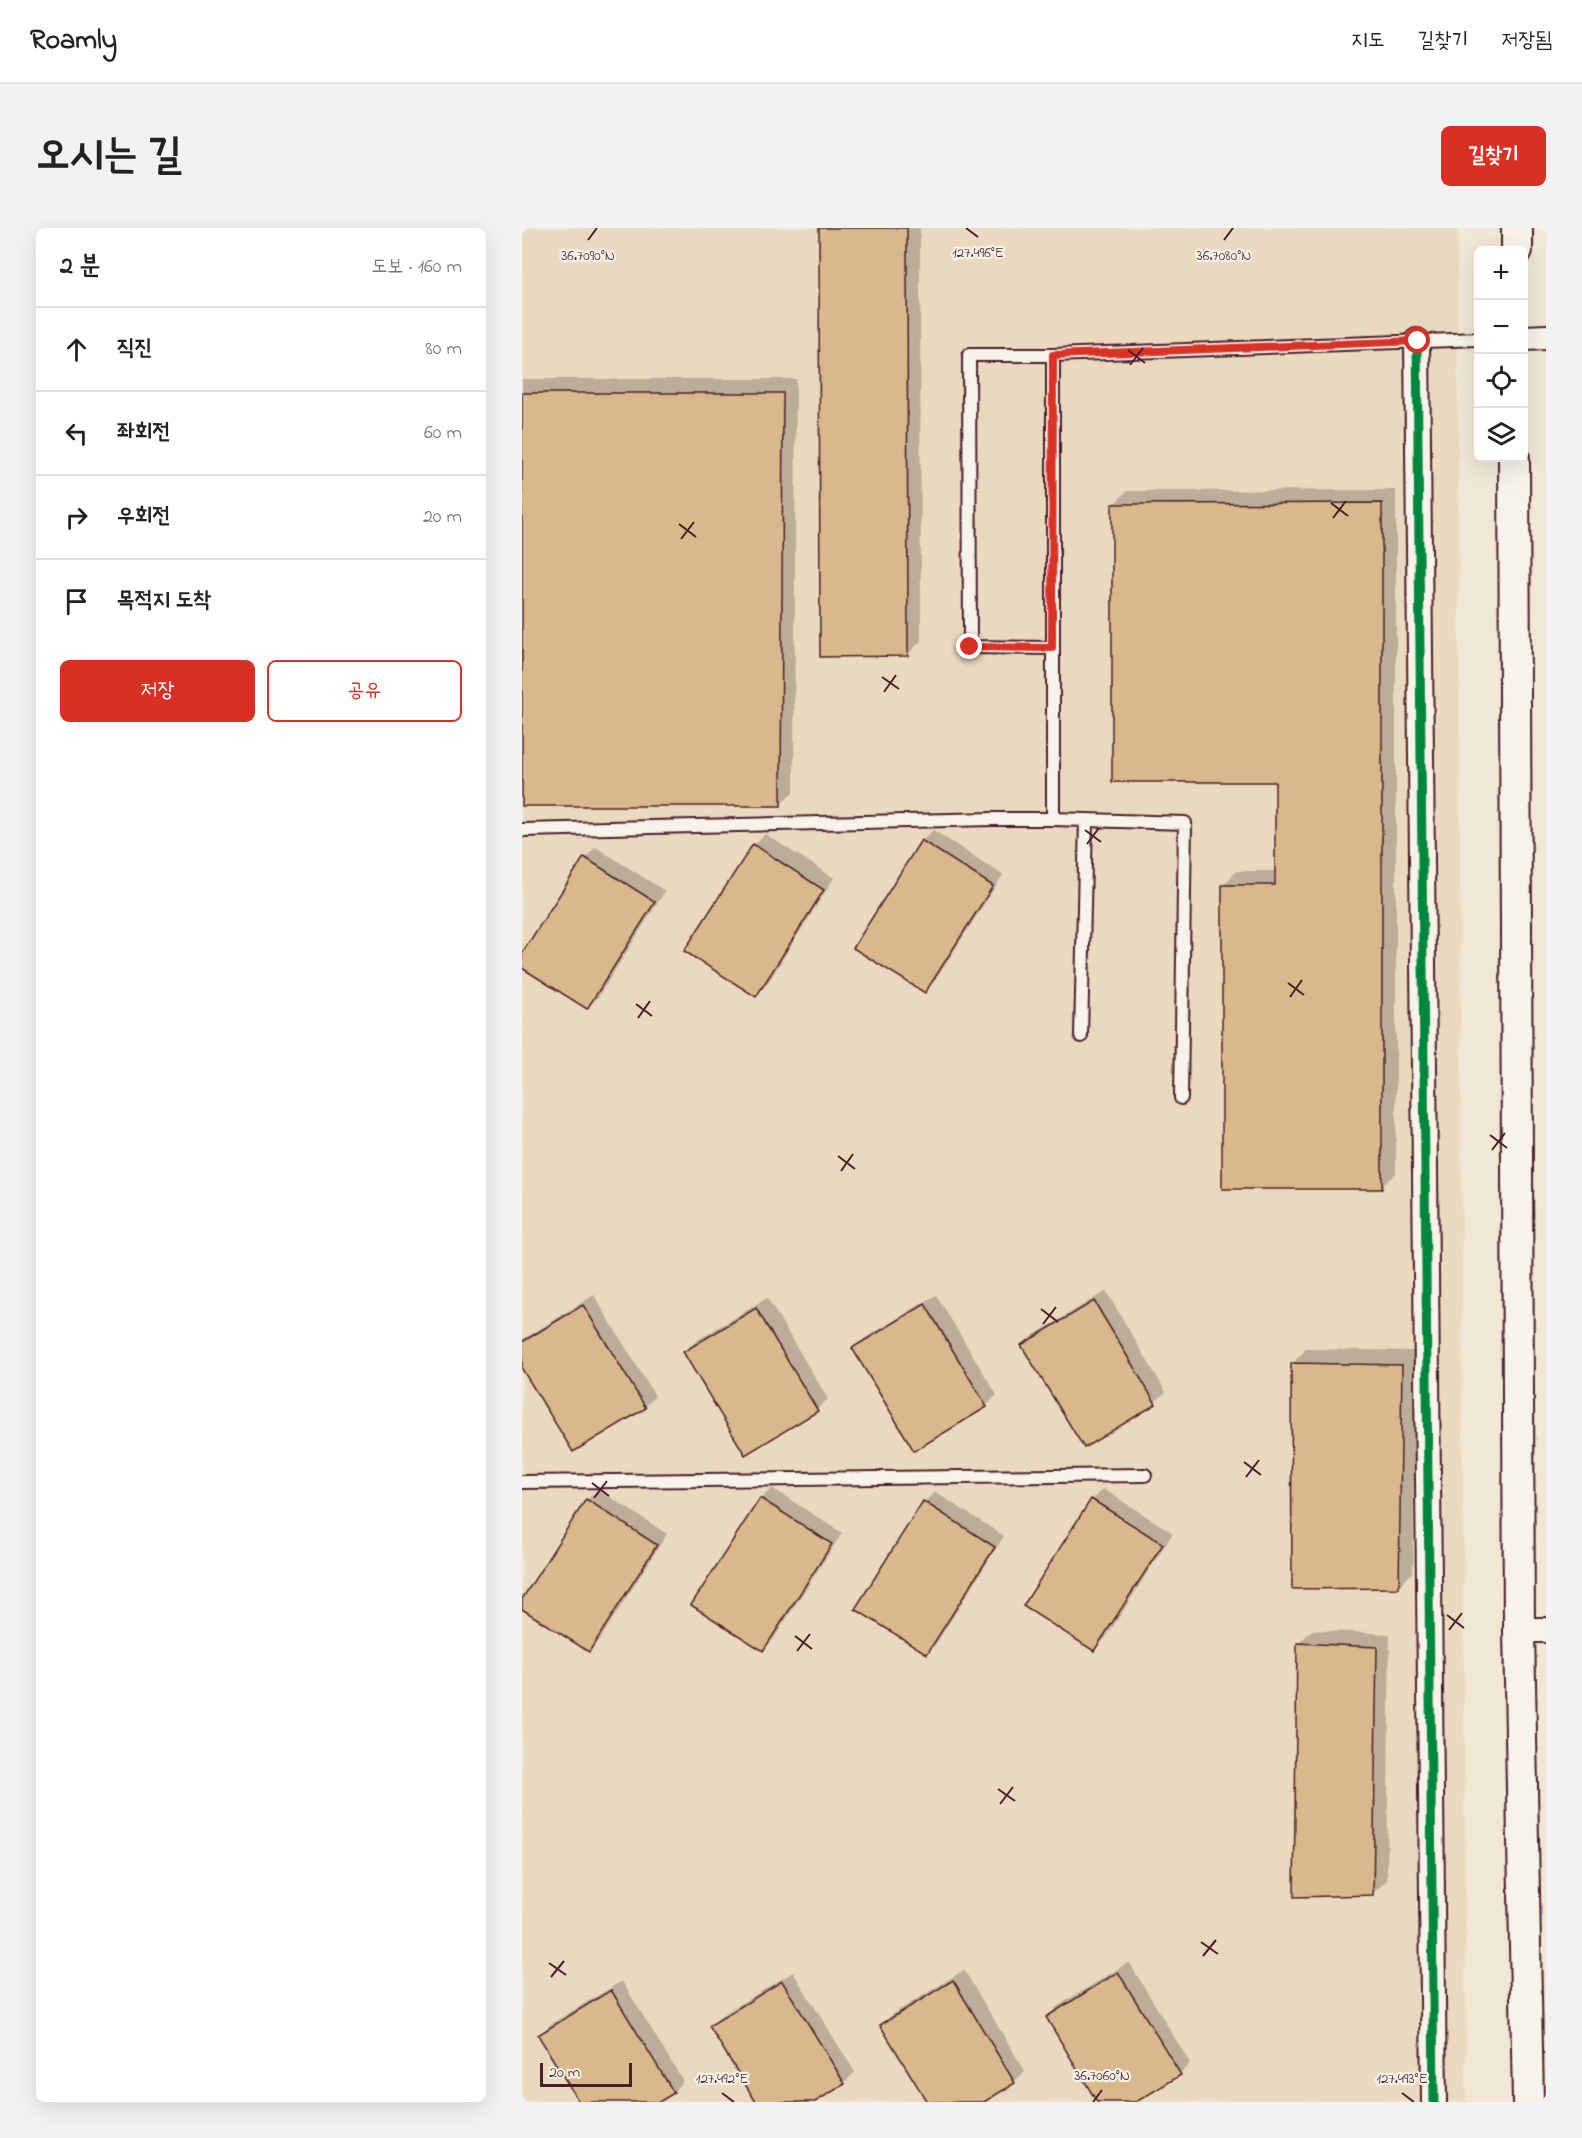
<!DOCTYPE html>
<html lang="ko">
<head>
<meta charset="utf-8">
<style>
	body { margin:0; font-family:"Indie Flower","Poor Story",sans-serif; background:#f2f2f2; color:#222 }
	.controls { position:absolute; right:18px; top:18px; display:grid; overflow:hidden; border-radius:9px; box-shadow:0 6px 24px #0002 }
	.controls button { width:54px; height:54px; display:grid; place-items:center; padding:0; border:0; border-bottom:2px solid #e0e0e0; background:#fff; color:#222; font:30px sans-serif }
	.scale { position:absolute; left:18px; bottom:15px; width:92px; box-sizing:border-box; padding-left:6px; border:3px solid #4a1f2b; border-top:0; font-size:16px; line-height:21px; white-space:nowrap; color:#4a1f2b; -webkit-text-stroke:4px #f7f3e8; paint-order:stroke }
	.stop { position:absolute; width:18px; height:18px; margin:-14px; border:4px solid #d93025; border-radius:50%; background:#fff }
	.stop.end { background:#d93025; border-color:#fff; box-shadow:0 2px 6px #0008 }
	.list { margin:0; padding:0; list-style:none }
	h2 { display:flex; justify-content:space-between; align-items:center; height:78px; margin:0; padding:0 24px; font-size:26px }
	h2 small { font-size:20px; font-weight:400; color:#767676 }
	.list li { display:grid; grid-template-columns:39px 1fr auto; gap:18px; align-items:center; box-sizing:border-box; height:84px; padding:0 24px; border-top:2px solid #e0e0e0 }
	.list b { display:block; font-size:22px; white-space:nowrap }
	.list em { font-size:20px; font-style:normal; color:#767676 }
	.actions { display:flex; gap:12px; padding:18px 24px }
	.actions a { flex:1; padding:14px 0; border:2px solid #d93025; border-radius:9px; text-align:center; font-size:21px; color:#d93025 }
	.actions .main { background:#d93025; color:#fff }
	.icon { flex:none; width:33px; height:33px; fill:none; stroke:currentColor; stroke-width:2; stroke-linecap:round; stroke-linejoin:round }
	.map { position:relative; flex:none; width:1024px; height:1874px; overflow:hidden; border-radius:9px }
	header { display:flex; align-items:center; gap:36px; box-sizing:border-box; height:84px; padding:0 30px; background:#fff; border-bottom:2px solid #e0e0e0 }
	header strong { font-size:28px }
	nav { display:flex; gap:33px; margin-inline-start:auto; font-size:21px }
	.intro { display:flex; align-items:center; justify-content:space-between; box-sizing:border-box; height:144px; padding:0 36px }
	h1 { margin:0; font-size:42px }
	.button { padding:15px 27px; border-radius:9px; background:#d93025; color:#fff; font-size:21px; font-weight:700 }
	main { display:flex; gap:36px; padding:0 36px }
	aside { flex:1; background:#fff; border-radius:9px; box-shadow:0 6px 24px #0002 }
	.map>svg:first-child { display:block }
	.built { fill:#ead9bf }
	.shadow { fill:#0003 }
	.building { fill:#d9b88b; stroke:#4a1f2b; stroke-width:1.5 }
	.lines { fill:none; stroke-linecap:round; stroke-linejoin:round }
	.service-casing { stroke:#4a1f2b; stroke-width:16 }
	.minor-casing { stroke:#4a1f2b; stroke-width:28 }
	.tertiary-casing { stroke:#4a1f2b; stroke-width:34 }
	.service { stroke:#f7f3e8; stroke-width:12 }
	.minor { stroke:#f7f3e8; stroke-width:24 }
	.tertiary { stroke:#f7f3e8; stroke-width:30 }
	.cycleway-casing { stroke:#f7f3e8; stroke-width:13 }
	.cycleway { stroke:#00873e; stroke-width:9 }
	.route { stroke:#d93025; stroke-width:8 }
	.ticks { fill:none; stroke:#4a1f2b; stroke-width:2 }
	.ticks-label { font-size:15px; text-anchor:middle; fill:#4a1f2b; stroke:#f7f3e8; stroke-width:4.5; stroke-linejoin:round; paint-order:stroke }
</style>
</head>
<body>
<header>
<strong>Roamly</strong>
<nav><a>지도</a><a>길찾기</a><a>저장됨</a></nav>
</header>
<div class="intro"><h1>오시는 길</h1><a class="button">길찾기</a></div>
<main>
<aside>
<h2>2 분<small>도보 · 160 m</small></h2>
<ul class="list">
<li><svg class="icon" aria-label="ahead" viewBox="0 0 24 24"><path d="M12 20V5M6 11l6-6 6 6"/></svg><div><b>직진</b></div><em>80 m</em></li>
<li><svg class="icon" aria-label="left" viewBox="0 0 24 24"><path d="M17 20v-9H6M10 6l-5 5 5 5"/></svg><div><b>좌회전</b></div><em>60 m</em></li>
<li><svg class="icon" aria-label="right" viewBox="0 0 24 24"><path d="M7 20v-9h11M14 6l5 5-5 5"/></svg><div><b>우회전</b></div><em>20 m</em></li>
<li><svg class="icon" aria-label="arrive" viewBox="0 0 24 24"><path d="M6 21V4h12l-3 4 3 4H6"/></svg><div><b>목적지 도착</b></div></li>
</ul>
<div class="actions"><a class="main">저장</a><a>공유</a></div>
</aside>
<div class="map">
<svg width="1024" height="1874" viewBox="0 0 1024 1874">
	<rect width="100%" height="100%" fill="#f1e7d5"/>
	<filter id="ink" filterUnits="userSpaceOnUse"><feTurbulence type="fractalNoise" baseFrequency=".0167" numOctaves="2"/><feDisplacementMap in="SourceGraphic" scale="12" xChannelSelector="R" yChannelSelector="G"/><feConvolveMatrix kernelMatrix="1 2 1 2 8 2 1 2 1" color-interpolation-filters="sRGB"/></filter>
	<g filter="url(#ink)">
		<path class="built" d="M0 0H935L944 1874H0Z"/>
		<path class="shadow" d="M299 0H398L399 413 385 427Z
			M0 151H274L272 563 258 577H0Z
			M874 262V945L859 959 701 657 715 643H755V552L591 277 605 263Z
			M411 602 481 647 413 752 402 763 400 613Z
			M243 606 312 650 245 756 234 767 232 617Z
			M74 619 143 663 76 769 65 780 0 738V728L63 630Z
			M584 1063 644 1164 633 1174 562 1218 501 1118 512 1107Z
			M72 1067 133 1168 123 1179 0 1138V1112Z
			M414 1067 475 1167 464 1178 393 1221 332 1121 343 1110Z
			M245 1070 306 1171 295 1181 224 1225 163 1124 174 1113Z
			M784 1121 893 1123 891 1344 876 1359 770 1136Z
			M250 1260 320 1305 252 1410 241 1421 239 1271Z
			M76 1261 145 1306 78 1411 67 1422 0 1380V1374L65 1272Z
			M581 1261 651 1305 583 1411 572 1421 570 1272Z
			M413 1264 482 1308 415 1414 405 1424 402 1274Z
			M790 1402 868 1406 865 1652 850 1666 776 1416Z
			M607 1734 668 1835 658 1846 612 1874H577L525 1789 536 1778Z
			M442 1742 503 1843 492 1854 459 1874H407L360 1797 371 1786Z
			M271 1744 333 1844 322 1855 290 1874H235L189 1798 200 1787Z
			M100 1753 161 1853 151 1864 134 1874H59L18 1807 29 1796Z"/>
		<path class="building" d="M297 0H385L386 428 298 429Z
			M0 165H261L259 578H0Z
			M860 275V961H700V657H753V554H590V276Z
			M399 612 471 658 403 765 331 720Z
			M231 616 302 662 234 769 162 723Z
			M62 629 133 674 65 781 0 740V725Z
			M572 1073 634 1176 562 1220 499 1117Z
			M403 1076 465 1179 392 1223 330 1120Z
			M61 1077 124 1180 51 1224 0 1141V1114Z
			M234 1080 296 1183 223 1227 161 1124Z
			M769 1135 880 1137 877 1360 770 1361Z
			M238 1270 310 1316 241 1423 169 1377Z
			M64 1271 135 1317 67 1424 0 1381V1371Z
			M569 1271 641 1316 572 1423 501 1378Z
			M401 1273 473 1319 405 1426 333 1381Z
			M775 1415 855 1419 851 1667 772 1669Z
			M596 1744 659 1847 614 1874H575L524 1789Z
			M431 1752 493 1855 462 1874H405L358 1797Z
			M260 1753 323 1856 293 1874H234L187 1798Z
			M89 1762 152 1865 137 1874H57L16 1807Z"/>
		<g class="lines">
			<g class="service-casing">
				<path id="service" d="M530 420 448 419 447 127H531
					M531 591V127L957 111
					M0 602 472 591H531L663 595 659 870
					M559 808 564 592
					M0 1254 623 1247"/>
			</g>
			<g class="minor-casing">
				<path id="minor" d="M1002 110 1024 109
					M895 113 912 1874
					M997 1402H1024"/>
			</g>
			<g class="tertiary-casing">
				<path id="tertiary" d="M995 22V0
					M992 230 997 1402 1006 1874"/>
			</g>
			<use href="#service" class="service"/>
			<use href="#minor" class="minor"/>
			<use href="#tertiary" class="tertiary"/>
			<g class="cycleway-casing">
				<path id="cycleway" d="M895 113 912 1874"/>
			</g>
			<use href="#cycleway" class="cycleway"/>
		</g>
	</g>
	<g class="lines" filter="url(#ink)">
		<path class="route" d="M448 419 530 420 531 127 896 113"/>
	</g>
	<path class="ticks" d="M444 0 456 9M66 12 75 0M702 12 711 0M606 122 623 135M608 137 621 120M809 275 826 288M811 290 824 273M157 296 174 309M159 311 172 294M360 449 377 461M362 464 374 447M563 602 579 614M565 616 577 600M766 755 782 767M768 769 780 752M114 776 130 788M116 790 128 773M968 907 985 920M970 922 983 905M316 928 333 941M319 943 331 926M519 1081 536 1094M521 1096 534 1079M722 1234 739 1247M724 1249 737 1232M70 1255 87 1268M72 1270 85 1253M925 1387 942 1400M927 1402 940 1385M273 1408 290 1421M275 1423 288 1406M476 1561 493 1573M478 1576 491 1559M679 1714 696 1726M681 1728 694 1712M27 1735 44 1747M29 1749 42 1733M200 1865 212 1874M880 1865 892 1874M571 1874 580 1862"/>
	<g class="ticks-label">
		<text x="456" y="29">127.496°E</text>
		<text x="66" y="32">36.7090°N</text>
		<text x="702" y="32">36.7080°N</text>
		<text x="580" y="1852">36.7060°N</text>
		<text x="200" y="1855">127.492°E</text>
		<text x="880" y="1855">127.493°E</text>
	</g>
</svg>
<div class="controls">
<button>+</button>
<button>−</button>
<button><svg class="icon" aria-label="locate" viewBox="0 0 24 24"><circle cx="12" cy="12" r="6"/><path d="M12 2v4M12 18v4M2 12h4M18 12h4"/></svg></button>
<button><svg class="icon" aria-label="layers" viewBox="0 0 24 24"><path d="M12 4l9 5-9 5-9-5zM3 14l9 5 9-5"/></svg></button>
</div>
<div class="scale">20 m</div>
<div class="stop" style="left:896px;top:113px"></div>
<div class="stop end" style="left:448px;top:419px"></div>
</div>
</main>
</body>
</html>
